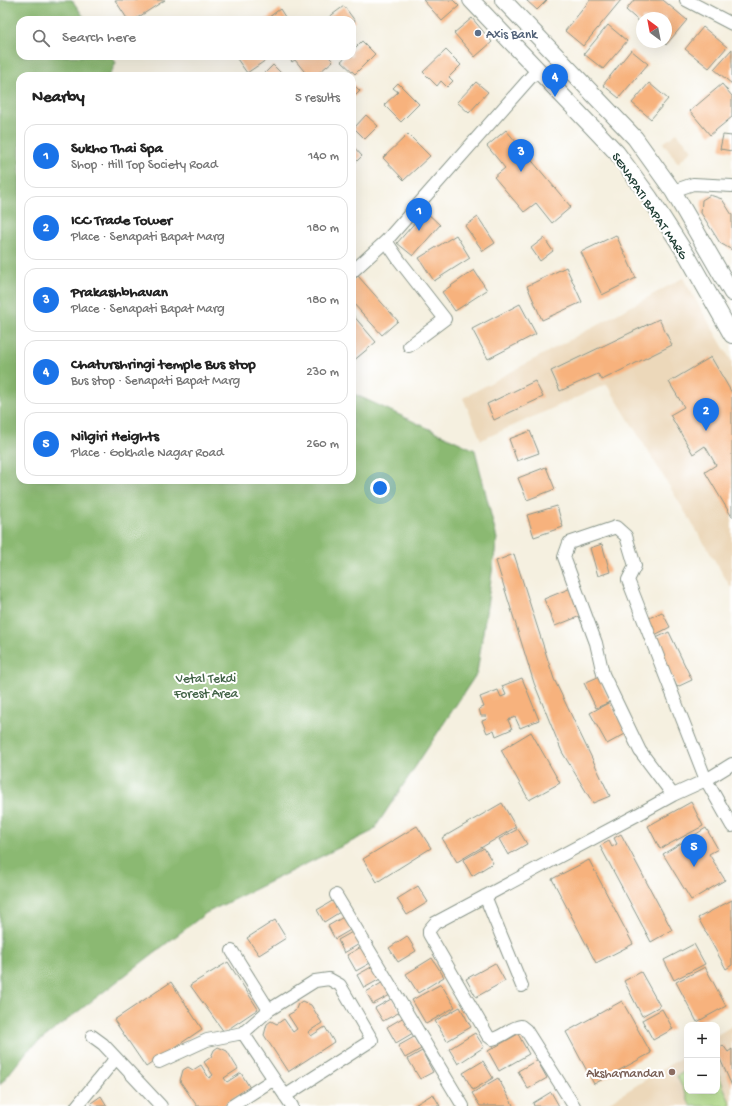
<!DOCTYPE html>
<html lang="en">
<head>
<meta charset="utf-8">
<style>
	body { margin:0; font-family:"Gochi Hand",sans-serif; background:#f2f2f2; color:#222 }
	.controls { position:absolute; right:12px; bottom:12px; display:grid; overflow:hidden; border-radius:8px; box-shadow:0 4px 16px #0002 }
	.controls button { width:36px; height:36px; display:grid; place-items:center; padding:0; border:0; border-bottom:1px solid #e0e0e0; background:#fff; color:#222; font:20px sans-serif }
	.compass { position:absolute; left:636px; top:12px; width:36px; height:36px; border-radius:50%; background:#fff; box-shadow:0 4px 16px #0002; rotate:328deg }
	.you { position:absolute; left:380px; top:488px; width:14px; height:14px; margin:-10px; border:3px solid #fff; border-radius:50%; background:#1a73e8; box-shadow:0 0 0 6px #1a73e833 }
	.badge { display:grid; place-items:center; width:26px; height:26px; border-radius:50%; background:#1a73e8; color:#fff; font-size:13px; font-weight:700 }
	.pin { position:absolute; translate:-50% -33px; filter:drop-shadow(0 1px 2px #0008) }
	.pin::after { content:''; position:absolute; top:21px; width:14px; height:12px; background:inherit; clip-path:polygon(0 0,100% 0,50% 100%) }
	.list { margin:0; padding:0; list-style:none }
	h2 { display:flex; justify-content:space-between; align-items:center; height:52px; margin:0; padding:0 16px; font-size:17px }
	h2 small { font-size:13px; font-weight:400; color:#767676 }
	.list li { display:grid; grid-template-columns:26px 1fr auto; gap:12px; align-items:center; box-sizing:border-box; height:64px; margin:0 8px 8px; padding:0 8px; border:1px solid #e0e0e0; border-radius:12px }
	.list b { display:block; font-size:15px; white-space:nowrap }
	.list p { margin:0; font-size:13px; white-space:nowrap; color:#767676 }
	.list em { font-size:13px; font-style:normal; color:#767676 }
	.icon { flex:none; width:22px; height:22px; fill:none; stroke:currentColor; stroke-width:2; stroke-linecap:round; stroke-linejoin:round }
	.map { position:relative; flex:none; width:732px; height:1106px; overflow:hidden }
	.search { position:absolute; background:#fff; box-shadow:0 4px 16px #0002; left:16px; top:16px; width:340px; height:44px; display:flex; align-items:center; gap:10px; box-sizing:border-box; padding:0 14px; border-radius:12px; color:#767676; font-size:15px }
	.panel { position:absolute; background:#fff; box-shadow:0 4px 16px #0002; left:16px; top:72px; width:340px; height:412px; border-radius:12px }
	.map>svg:first-child { display:block }
	.built { fill:#ecd8ba }
	.green { fill:#afd985; stroke:#678b5c }
	.forest { fill:#8bb972; stroke:#557b53 }
	.building { fill:#f7b27d }
	.lines { fill:none; stroke-linecap:round; stroke-linejoin:round }
	.minor-casing { stroke:#8a968a; stroke-width:14 }
	.major-casing { stroke:#8a968a; stroke-width:18 }
	.minor { stroke:#fff; stroke-width:12 }
	.major { stroke:#fff; stroke-width:16 }
	.service-dot { fill:#5c6f8a; stroke:#fff; stroke-width:1.5 }
	.education-dot { fill:#8d6e63; stroke:#fff; stroke-width:1.5 }
	.labels { text-anchor:middle; stroke-width:4; stroke-linejoin:round; paint-order:stroke }
	.service-label { font-size:13px; fill:#4e5e75; stroke:#fff; text-anchor:start }
	.street-label { font-size:13px; fill:#1f3d34; stroke:#fff }
	.park-label { font-size:13px; fill:#436448; stroke:#fff }
	.education-label { font-size:13px; fill:#785e54; stroke:#fff; text-anchor:end }
</style>
</head>
<body>
<div class="map">
<svg width="732" height="1106" viewBox="0 0 732 1106">
	<rect width="100%" height="100%" fill="#fff"/>
	<filter id="ink" filterUnits="userSpaceOnUse"><feTurbulence type="fractalNoise" baseFrequency=".025" numOctaves="2"/><feDisplacementMap in="SourceGraphic" scale="8" xChannelSelector="R" yChannelSelector="G"/><feConvolveMatrix kernelMatrix="1 2 1 2 8 2 1 2 1" color-interpolation-filters="sRGB"/></filter>
	<filter id="wash" filterUnits="userSpaceOnUse"><feTurbulence type="fractalNoise" baseFrequency=".012" numOctaves="4" result="noise"/><feDisplacementMap in="SourceGraphic" scale="16" xChannelSelector="R" yChannelSelector="G"/><feGaussianBlur stdDeviation="0.9" result="paint"/><feColorMatrix in="noise" values="0 0 0 0 0 0 0 0 0 0 0 0 0 0 0 0 0 1.4 0 .05"/><feComposite in="paint" operator="in"/></filter>
	<g filter="url(#wash)">
		<rect width="100%" height="100%" fill="#f5f0e0"/>
		<path class="built" d="M677 133 692 150 678 163 663 143Z
			M683 278 732 362V589L607 384 481 440 463 398Z
			M732 1026V1106H603L687 1054V1091H717V1035Z"/>
		<path class="green" d="M687 1070V1091H717V1071L731 1105 729 1106H691L677 1076Z"/>
		<path class="forest" d="M0 0H72L86 20H20V56H112L116 63 109 76H20V480H352V393L475 450 497 539 477 673 373 831 206 913 28 1050 0 1085Z"/>
		<g id="blocks">
			<path class="building" d="M115 0H165L134 20H128Z
				M423 0H453L459 6 442 21Z
				M526 0H547L537 10Z
				M590 0H621L583 46 565 31Z
				M634 0H663L687 20 666 45 664 42H666V18H642V24L626 10Z
				M344 6 355 21 352 24V20H325Z
				M280 9 287 20H265Z
				M472 18 492 42 475 57 454 33Z
				M608 25 627 41 603 69 584 54Z
				M703 27 727 47 709 68 685 49Z
				M362 41 375 54 355 74 341 61 347 56H352V51Z
				M732 49V84L714 69Z
				M446 50 461 65 449 77 453 81 447 87 441 81 437 86 423 72Z
				M631 50 648 64 619 98 603 85Z
				M235 56H272L247 73Z
				M287 56H328L333 61 315 76H308L295 60 292 62Z
				M273 65 284 76H262Z
				M476 82 488 92 469 113 457 102Z
				M352 83 360 91 352 99Z
				M398 83 419 104 401 122 384 105 398 92 393 88Z
				M649 83 668 99 651 119 632 103Z
				M722 84 732 96V117L710 135 690 111Z
				M366 115 378 126 365 139 354 128Z
				M506 130 571 207 552 223 536 203 524 212 494 177 505 168 487 146Z
				M408 134 430 156 404 180 383 158Z
				M723 135 732 136V151L720 149Z
				M352 145 362 156 352 166Z
				M710 195 722 199 732 215V250L720 243 701 213 702 200Z
				M425 211 440 225 413 256 397 243Z
				M478 217 495 243 483 251 465 226Z
				M456 235 470 258 434 281 419 258Z
				M616 235 636 278 602 295 581 252Z
				M544 238 553 251 540 261 531 248Z
				M566 267 582 302 542 320 527 286Z
				M474 270 487 290 455 311 442 292Z
				M358 276 398 321 382 335 352 302V281Z
				M520 304 536 334 488 359 472 329Z
				M352 314 376 342 352 362Z
				M659 319 672 345 602 380 598 374 560 391 551 371Z
				M711 357 732 393V517L705 472 716 465 705 446 693 454 670 415 684 407 669 382Z
				M535 381 543 397 494 420 487 404Z
				M530 431 539 453 517 461 509 439Z
				M546 467 555 489 527 500 518 478Z
				M557 506 563 527 534 537 527 515Z
				M602 544 610 572 598 576 590 548Z
				M514 554 554 679 610 796 593 803 562 752 534 683 496 561Z
				M571 588 583 615 555 626 544 599Z
				M662 612 670 627 653 636 645 620Z
				M669 632 692 680 677 687 654 639Z
				M598 677 610 702 596 708 584 683Z
				M522 678 539 720 520 728 515 717 508 720 512 729 496 736 494 730 487 733 482 721 487 719 486 716H481L479 709 484 707 480 697 498 690 501 697 506 695 502 686Z
				M610 702 627 733 607 744 590 713Z
				M531 732 560 783 529 800 501 750Z
				M691 802 703 826 660 849 648 826Z
				M502 803 516 827 457 862 442 838Z
				M417 826 431 848 377 882 363 859Z
				M706 828 718 849 709 854 725 880 691 900 663 854Z
				M518 829 527 844 508 855 499 839Z
				M621 834 672 930 651 942 600 846 609 841 612 847 617 844 614 838Z
				M484 848 493 863 472 876 463 860Z
				M589 860 633 944 596 963 552 879Z
				M418 886 428 902 407 915 397 899Z
				M334 900 340 912 324 922 317 910Z
				M732 900V965L726 969 698 918Z
				M345 916 352 929 335 939 328 926Z
				M275 920 286 938 259 955 247 938Z
				M354 931 361 943 344 953 338 940Z
				M407 936 416 951 398 962 389 948Z
				M694 944 705 964 674 980 664 960Z
				M363 946 372 962 356 971 347 955Z
				M432 958 444 977 418 993 406 974Z
				M228 962 258 1009 224 1032 190 985Z
				M495 963 505 981 476 997 466 979Z
				M375 965 382 978 364 988 357 975Z
				M705 967 726 1006 697 1022 676 982Z
				M641 972 660 1006 642 1016 624 981Z
				M385 981 392 994 373 1004 366 992Z
				M171 982 202 1029 146 1067 114 1020Z
				M441 984 455 1007 426 1024 412 1000Z
				M393 998 400 1012 383 1021 375 1008Z
				M302 1001 311 1005 322 1023 308 1032 311 1036 325 1027 334 1042 288 1072 264 1035 267 1024 271 1021 277 1024 284 1019 293 1032 297 1029 288 1015 295 1011 298 1004Z
				M622 1001 651 1053 594 1084 566 1032Z
				M460 1007 471 1027 447 1041 435 1021Z
				M662 1009 673 1029 653 1040 642 1020Z
				M404 1017 413 1033 396 1043 387 1027Z
				M475 1033 484 1047 458 1064 449 1049Z
				M518 1034 529 1054 499 1071 488 1051Z
				M414 1037 421 1049 405 1058 398 1046Z
				M723 1045 728 1052 732 1049V1086L717 1052V1050Z
				M218 1047 227 1051 238 1069 224 1078 227 1082 241 1073 250 1088 223 1106H197L180 1081 183 1070 188 1067 193 1070 201 1065 209 1078 213 1075 204 1062 211 1057 214 1050Z
				M422 1051 433 1072 420 1079 408 1059Z
				M537 1060 547 1078 528 1089 518 1071Z
				M483 1061 493 1078 473 1090 463 1073Z
				M498 1078 513 1105 511 1106H480L472 1093Z
				M551 1092 559 1106H534L533 1103Z
				M433 1094 440 1106H413Z
				M101 1096 107 1106H93L91 1103Z"/>
		</g>
	</g>
	<g filter="url(#ink)">
		<use href="#blocks" fill-opacity="0" stroke="#8a968a" stroke-width="1"/>
		<g class="lines">
			<g class="minor-casing">
				<path id="minor" d="M686 0 732 24
					M673 191 693 184 732 186
					M352 272 386 241
					M409 346 445 319 399 260 386 241 537 70
					M673 795 640 751 603 674 596 643 564 557 569 543 616 527 626 536 635 566 628 580 706 780 732 826
					M336 895 463 1106
					M485 896 522 986
					M232 951 269 1010
					M92 1036 103 1044 161 1106
					M159 1062 207 1040 243 1033
					M285 1096 372 1040 340 985 329 979 315 981 269 1010 243 1033 292 1106
					M77 1106 116 1058
					M232 1106 274 1079
					M574 1106 526 1030 521 1026C511 1027 503 1037 492 1039L488 1036 429 934V930L435 923 635 816 673 795 706 780 732 764"/>
			</g>
			<g class="major-casing">
				<path id="major" d="M471 0 617 153 650 198 688 257 732 335
					M503 0 635 138 673 191 732 293"/>
			</g>
			<use href="#minor" class="minor"/>
			<use href="#major" class="major"/>
		</g>
	</g>
	<circle class="service-dot" cx="478" cy="33" r="4"/>
	<circle class="education-dot" cx="672" cy="1072" r="4"/>
	<g class="labels">
		<g class="service-label">
			<text x="486" y="38">Axis Bank</text>
		</g>
		<g class="street-label">
			<text transform="translate(651 205) rotate(56)" y="5">SENAPATI BAPAT MARG</text>
		</g>
		<g class="park-label">
			<text x="206" y="682">Vetal Tekdi<tspan x="206" dy="15">Forest Area</tspan></text>
		</g>
		<g class="education-label">
			<text x="664" y="1077">Aksharnandan</text>
		</g>
	</g>
</svg>
<div class="controls">
<button>+</button>
<button>−</button>
</div>
<svg class="compass" viewBox="-18 -18 36 36"><path d="M0-13l5 13h-10z" fill="#e53935"/><path d="M0 13l5-13h-10z" fill="#767676"/></svg>
<div class="you"></div>
<div class="pin badge" style="left:419px;top:231px">1</div>
<div class="pin badge" style="left:706px;top:431px">2</div>
<div class="pin badge" style="left:521px;top:172px">3</div>
<div class="pin badge" style="left:555px;top:97px">4</div>
<div class="pin badge" style="left:694px;top:867px">5</div>
<div class="search"><svg class="icon" aria-label="search" viewBox="0 0 24 24"><circle cx="10" cy="10" r="6"/><path d="M15 15l6 6"/></svg>Search here</div>
<section class="panel">
<h2>Nearby<small>5 results</small></h2>
<ul class="list">
<li><span class="badge">1</span><div><b>Sukho Thai Spa</b><p>Shop · Hill Top Society Road</p></div><em>140 m</em></li>
<li><span class="badge">2</span><div><b>ICC Trade Tower</b><p>Place · Senapati Bapat Marg</p></div><em>180 m</em></li>
<li><span class="badge">3</span><div><b>Prakashbhavan</b><p>Place · Senapati Bapat Marg</p></div><em>180 m</em></li>
<li><span class="badge">4</span><div><b>Chaturshringi temple Bus stop</b><p>Bus stop · Senapati Bapat Marg</p></div><em>230 m</em></li>
<li><span class="badge">5</span><div><b>Nilgiri Heights</b><p>Place · Gokhale Nagar Road</p></div><em>260 m</em></li>
</ul>
</section>
</div>
</body>
</html>
